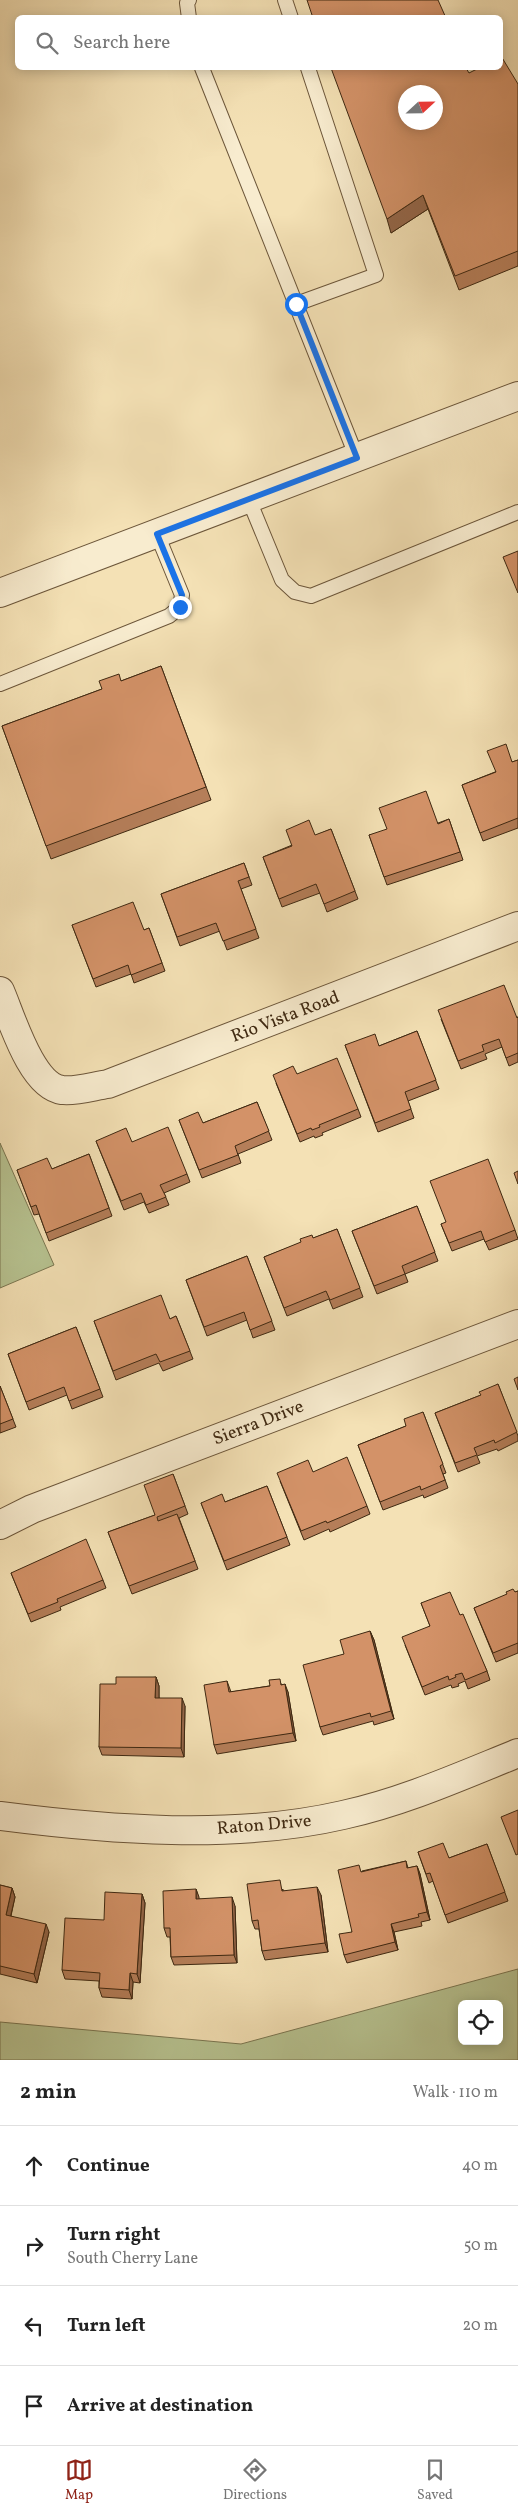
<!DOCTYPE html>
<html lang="en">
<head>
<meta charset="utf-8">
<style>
	body { margin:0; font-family:Vollkorn,serif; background:#f6f6f6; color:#222 }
	.controls { position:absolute; right:15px; bottom:15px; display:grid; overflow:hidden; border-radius:8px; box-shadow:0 2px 12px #0003 }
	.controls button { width:45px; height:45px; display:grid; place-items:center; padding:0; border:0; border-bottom:1px solid #e0e0e0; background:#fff; color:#222; font:25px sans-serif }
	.compass { position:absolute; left:398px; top:85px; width:45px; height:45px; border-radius:50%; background:#fff; box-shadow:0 2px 12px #0003; rotate:68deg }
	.stop { position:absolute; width:15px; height:15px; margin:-11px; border:4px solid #1a73e8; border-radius:50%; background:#fff }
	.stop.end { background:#1a73e8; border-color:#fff; box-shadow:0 1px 5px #0008 }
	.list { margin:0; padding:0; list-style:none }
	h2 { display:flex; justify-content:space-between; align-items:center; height:65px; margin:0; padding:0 20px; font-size:21px }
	h2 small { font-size:16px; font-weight:400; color:#767676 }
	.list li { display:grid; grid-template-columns:32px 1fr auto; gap:15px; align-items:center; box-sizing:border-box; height:80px; padding:0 20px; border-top:1px solid #e0e0e0 }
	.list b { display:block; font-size:19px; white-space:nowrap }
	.list p { margin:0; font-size:16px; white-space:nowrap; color:#767676 }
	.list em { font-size:16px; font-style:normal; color:#767676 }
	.icon { flex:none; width:28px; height:28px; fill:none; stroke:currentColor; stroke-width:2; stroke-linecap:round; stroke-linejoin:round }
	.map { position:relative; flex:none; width:518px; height:2060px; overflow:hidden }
	.search { position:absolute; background:#fff; box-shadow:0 2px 12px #0003; left:15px; right:15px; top:15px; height:55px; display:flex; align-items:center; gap:12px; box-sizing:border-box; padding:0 18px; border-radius:8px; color:#767676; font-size:19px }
	.sheet { height:385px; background:#fff }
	nav { display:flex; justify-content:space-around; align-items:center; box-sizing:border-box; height:70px; border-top:1px solid #e0e0e0; background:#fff; font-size:14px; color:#767676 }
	nav a { display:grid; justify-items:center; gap:2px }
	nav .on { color:#8f2418 }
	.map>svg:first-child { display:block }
	.green { fill:#b7c391; stroke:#7a7651; fill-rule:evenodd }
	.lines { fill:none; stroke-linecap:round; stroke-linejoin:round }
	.service-casing { stroke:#6c563a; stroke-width:16 }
	.minor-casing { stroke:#6c563a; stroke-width:30 }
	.tertiary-casing { stroke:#6c563a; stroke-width:30 }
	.service { stroke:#f8eccf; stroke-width:14 }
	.minor { stroke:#f8eccf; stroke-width:28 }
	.tertiary { stroke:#f8eccf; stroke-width:28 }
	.wall { fill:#b57e59; stroke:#3e2811 }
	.shaded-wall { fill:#946649; stroke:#3e2811 }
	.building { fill:#d39268; stroke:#3e2811; fill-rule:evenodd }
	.route { stroke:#1a73e8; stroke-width:6 }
	.labels { text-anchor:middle; stroke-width:4; stroke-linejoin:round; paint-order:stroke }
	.street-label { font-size:18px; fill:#3e2811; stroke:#f8eccf }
</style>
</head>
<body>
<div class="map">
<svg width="518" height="2060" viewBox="0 0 518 2060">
	<rect width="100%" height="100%" fill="#f4e1b5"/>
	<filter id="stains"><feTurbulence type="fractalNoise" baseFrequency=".004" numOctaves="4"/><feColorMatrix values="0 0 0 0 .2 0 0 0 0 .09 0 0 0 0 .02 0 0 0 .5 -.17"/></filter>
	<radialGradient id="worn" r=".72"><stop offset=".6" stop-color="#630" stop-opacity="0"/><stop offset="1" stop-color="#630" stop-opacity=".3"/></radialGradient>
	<path class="green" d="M0 1143 54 1265 0 1288Z
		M518 1969V2060H0V2022L241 2044ZM462 2004H499V2041H462Z"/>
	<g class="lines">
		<g class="service-casing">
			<path id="service" d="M285 0 291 18
				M189 18 187 3 189 0
				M202 68 357 458
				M296 304 376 275 308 68
				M249 500 282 580 295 592 311 596 518 512
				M0 684 169 616 180 607 182 595 157 534"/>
		</g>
		<g class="minor-casing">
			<path id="minor" d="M0 991C11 1016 31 1086 62 1090 75 1092 94 1086 108 1084L518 926
				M0 1525 32 1509 518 1324
				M0 1816C109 1830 235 1840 343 1815 403 1802 461 1776 518 1753"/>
		</g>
		<g class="tertiary-casing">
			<path id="tertiary" d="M0 593 518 396"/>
		</g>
		<use href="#service" class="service"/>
		<use href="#minor" class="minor"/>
		<use href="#tertiary" class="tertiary"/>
	</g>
	<path class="wall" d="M469 73 518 84V266L459 290 428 209 391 233Z
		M161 666 211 800 51 859 2 726 102 689 121 681Z
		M518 760V828L483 841 462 785 495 772 512 762Z
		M449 819 463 860 387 885 369 835 438 823Z
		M331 829 358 899 327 912 320 893 282 907 263 857Z
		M244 863 252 885 241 889 259 938 227 950 220 931 180 946 161 894Z
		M72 925 144 930 149 928 165 971 134 983 131 974 96 987Z
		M518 1017V1062L509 1066 502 1047 485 1054 487 1059 461 1069 441 1019Z
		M417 1031 439 1089 408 1101 414 1118 378 1132 345 1045 379 1046Z
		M297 1074 358 1109 361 1117 322 1133 323 1135 315 1138 314 1136 300 1142 276 1083Z
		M257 1102 272 1140 238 1154 241 1163 202 1178 179 1120 203 1123Z
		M96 1141 132 1142 187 1174 190 1182 164 1193 169 1205 149 1213 144 1202 124 1210Z
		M89 1154 112 1216 49 1241 39 1214 34 1215 17 1170 52 1169Z
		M417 1206 438 1261 405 1274 408 1282 377 1294 352 1231Z
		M441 1224 515 1230 518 1239 489 1250 484 1239 452 1251Z
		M337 1229 363 1297 333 1309 329 1299 287 1316 264 1257Z
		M247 1256 275 1330 253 1338 247 1320 207 1336 186 1280Z
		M176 1316 193 1359 163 1371 159 1363 116 1380 94 1321 170 1319Z
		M76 1327 103 1397 72 1409 67 1395 29 1410 8 1354Z
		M498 1384 518 1436V1441L498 1451 497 1449 477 1456 480 1463 458 1472 435 1413 481 1395Z
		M0 1386 16 1427 0 1433Z
		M423 1412 446 1473 443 1474 448 1488 424 1498 423 1495 383 1510 358 1445 406 1426Z
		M313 1472 367 1506 370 1514 330 1532 329 1529 304 1540 280 1481Z
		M173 1474 188 1514 179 1518 198 1569 132 1594 108 1532 155 1515Z
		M267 1486 290 1545 227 1570 201 1503 225 1502Z
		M11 1573 103 1580 106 1588 60 1607 61 1610 31 1622Z
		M518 1591V1653L496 1662 474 1608Z
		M421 1603 460 1615 487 1671 490 1680 468 1689 465 1681 458 1684 459 1686 452 1688 451 1685 425 1695 405 1645 430 1626Z
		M370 1631 374 1640 394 1719 374 1725 373 1721 323 1735 320 1727 344 1654Z
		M156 1677 159 1686V1698L185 1706 184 1757 102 1755 99 1747 116 1684Z
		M227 1681 231 1692 282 1684 288 1692 296 1741 217 1754 214 1745Z
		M487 1844 508 1901 448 1923 433 1881 429 1883 418 1852 449 1858Z
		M406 1861 408 1868 417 1866 420 1874 430 1920 421 1922 422 1926 394 1932 398 1950 347 1963 344 1955 352 1932 362 1871Z
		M0 1885 12 1888 15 1897 11 1916 49 1932 37 1983 0 1974Z
		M196 1889 199 1899 235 1906 237 1963 174 1965 171 1957 170 1937H167L164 1928Z
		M283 1889V1891L321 1895 328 1952 265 1960 262 1951 259 1929H255L252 1921Z
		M142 1894 145 1903 140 1983 133 1982 132 1999 102 1997 99 1988V1981L65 1979 62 1970 104 1920Z"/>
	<path class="shaded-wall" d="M423 195 428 209 391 233 387 219Z
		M370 1631 374 1640 394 1719 391 1711Z
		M156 1677 159 1686V1706L155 1698Z
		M285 1684 288 1692 296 1741 293 1733Z
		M182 1698 185 1706 184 1757 181 1748Z
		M417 1866 420 1874 430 1920 427 1912Z
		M317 1887 321 1895 328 1952 325 1943Z
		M12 1888 15 1897 9 1923 6 1915Z
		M196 1889 199 1897V1907L196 1899Z
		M142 1894 145 1903 140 1983 137 1974Z
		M232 1897 235 1906 237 1963 234 1955Z
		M46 1924 49 1932 37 1983 34 1974Z
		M391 1924 394 1932 398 1950 395 1942Z
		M130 1973 133 1982 132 1999 129 1990Z"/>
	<path class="building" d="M307 0H438L446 18H313Z
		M500 56H501L518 84V251L455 276 423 195 387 219 331 68H466L469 73 479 68H500ZM406 92H436V122H406Z
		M518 551V593L503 557Z
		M161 666 206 787 46 846 2 726 102 689 99 681 119 674 121 681Z
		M506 744 512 762 518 760V818L480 833 462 785 496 772 487 751Z
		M426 791 438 824 449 819 460 852 384 877 369 835 387 829 379 808Z
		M309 820 315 835 331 829 355 891 324 904 316 884 279 899 263 857 292 846 286 830Z
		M244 863 249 877 238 881 256 929 223 941 216 923 177 937 161 894Z
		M133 902 144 930 149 928 162 963 131 975 128 965 93 979 72 925Z
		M504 985 517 1018 518 1017V1053L506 1058 499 1039 482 1045 484 1051 458 1061 438 1010Z
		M417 1031 436 1080 405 1092 411 1109 375 1123 345 1045 375 1034 379 1046Z
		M337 1058 358 1109 319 1125 320 1127 312 1130 311 1128 297 1134 273 1075 293 1066 297 1074Z
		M257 1102 269 1131 235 1146 238 1155 199 1170 179 1120 198 1112 203 1123Z
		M168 1127 187 1174 160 1185 166 1197 146 1205 141 1193 121 1201 96 1141 126 1128 132 1142Z
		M89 1154 109 1208 46 1233 36 1205 31 1207 17 1170 47 1158 52 1169Z
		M488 1159 515 1230 485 1242 481 1231 449 1243 441 1224 446 1222 430 1181Z
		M518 1171V1184L514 1173Z
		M417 1206 435 1252 402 1266 405 1274 374 1286 352 1231Z
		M337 1229 360 1288 330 1300 326 1291 284 1308 264 1257 301 1242 300 1239 312 1235 313 1238Z
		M247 1256 272 1321 250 1330 244 1312 204 1327 186 1280Z
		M161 1295 170 1319 176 1316 190 1351 160 1362 156 1354 113 1371 94 1321Z
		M76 1327 100 1389 69 1401 64 1387 26 1402 8 1354Z
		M518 1377V1390L514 1379Z
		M498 1384 517 1432 495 1443 494 1440 474 1448 477 1455 455 1463 435 1413 481 1395 479 1392Z
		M0 1386 13 1419 0 1424Z
		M423 1412 443 1464 440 1466 445 1480 421 1490 420 1486 380 1502 358 1445 406 1426 404 1419Z
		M347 1457 367 1506 327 1523 326 1521 301 1531 277 1473 308 1460 313 1472Z
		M173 1474 185 1506 157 1517 158 1521 177 1514 195 1561 129 1586 108 1532 155 1515 144 1485Z
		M267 1486 287 1537 224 1561 201 1503 222 1494 225 1502Z
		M86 1539 103 1580 57 1599 58 1602 28 1614 11 1573Z
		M513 1589 515 1592 518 1591V1643L493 1653 474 1608 507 1594 506 1592Z
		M450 1592 460 1615 463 1614 487 1671 465 1680 462 1673 455 1675 456 1677 449 1680 448 1676 422 1687 402 1637 430 1626 421 1603Z
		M370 1631 391 1711 371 1717 370 1713 320 1727 303 1665 344 1654 340 1640Z
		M116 1677H156L155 1698H182L181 1748 99 1747 100 1684H116Z
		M280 1679 281 1685 285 1684 293 1733 214 1745 204 1685 227 1681 229 1692 270 1686 269 1680Z
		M518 1810V1854L516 1855 501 1817Z
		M443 1843 449 1858 487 1844 505 1892 445 1915 430 1873 426 1874 418 1852Z
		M406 1861 407 1868 417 1866 427 1912 418 1914 419 1917 391 1924 395 1942 344 1955 339 1934 352 1932 338 1870 359 1865 361 1872Z
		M280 1880 282 1891 317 1887 325 1943 262 1951 258 1920 252 1921 247 1884Z
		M0 1885 12 1888 6 1915 46 1924 34 1974 0 1966Z
		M196 1889V1899L232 1897 234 1955 171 1957 170 1928H164L163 1891Z
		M105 1892 142 1894 137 1974 130 1973 129 1990 99 1988 100 1973 62 1970 65 1918 104 1920Z"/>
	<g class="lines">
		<path class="route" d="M180 607 182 595 157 534 357 458 296 304"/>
	</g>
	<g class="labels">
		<g class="street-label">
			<text transform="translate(285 1016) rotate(-21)" y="6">Rio Vista Road</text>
			<text transform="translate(258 1422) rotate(-21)" y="6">Sierra Drive</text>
			<text transform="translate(264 1824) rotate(-5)" y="6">Raton Drive</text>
		</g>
	</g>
	<rect width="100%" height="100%" filter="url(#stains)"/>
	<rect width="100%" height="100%" fill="url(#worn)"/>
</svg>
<div class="controls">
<button><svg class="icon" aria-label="locate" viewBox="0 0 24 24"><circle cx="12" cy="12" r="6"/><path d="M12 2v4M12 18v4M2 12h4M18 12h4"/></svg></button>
</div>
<svg class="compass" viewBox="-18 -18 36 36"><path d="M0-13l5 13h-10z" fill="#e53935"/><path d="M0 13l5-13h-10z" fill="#767676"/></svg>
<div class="stop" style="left:296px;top:304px"></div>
<div class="stop end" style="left:180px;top:607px"></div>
<div class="search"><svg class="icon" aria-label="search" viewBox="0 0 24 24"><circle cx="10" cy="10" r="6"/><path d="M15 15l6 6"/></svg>Search here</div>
</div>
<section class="sheet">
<h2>2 min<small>Walk · 110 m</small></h2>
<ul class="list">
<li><svg class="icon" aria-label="ahead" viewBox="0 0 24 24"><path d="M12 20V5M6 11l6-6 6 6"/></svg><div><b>Continue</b></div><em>40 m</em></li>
<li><svg class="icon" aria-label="right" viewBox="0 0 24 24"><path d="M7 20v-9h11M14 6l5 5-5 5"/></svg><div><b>Turn right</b><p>South Cherry Lane</p></div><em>50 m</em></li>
<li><svg class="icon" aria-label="left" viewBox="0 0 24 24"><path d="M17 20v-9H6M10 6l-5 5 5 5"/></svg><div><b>Turn left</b></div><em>20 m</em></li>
<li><svg class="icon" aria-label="arrive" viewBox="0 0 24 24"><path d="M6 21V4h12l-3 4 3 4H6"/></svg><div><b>Arrive at destination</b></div></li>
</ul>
</section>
<nav>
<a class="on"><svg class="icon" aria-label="map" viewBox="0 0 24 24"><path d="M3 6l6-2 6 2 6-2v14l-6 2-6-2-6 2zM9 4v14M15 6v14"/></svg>Map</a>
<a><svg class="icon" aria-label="directions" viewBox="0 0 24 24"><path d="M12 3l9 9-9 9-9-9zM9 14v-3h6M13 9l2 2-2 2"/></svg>Directions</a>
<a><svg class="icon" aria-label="saved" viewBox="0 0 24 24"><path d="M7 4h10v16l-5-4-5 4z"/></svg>Saved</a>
</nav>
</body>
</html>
